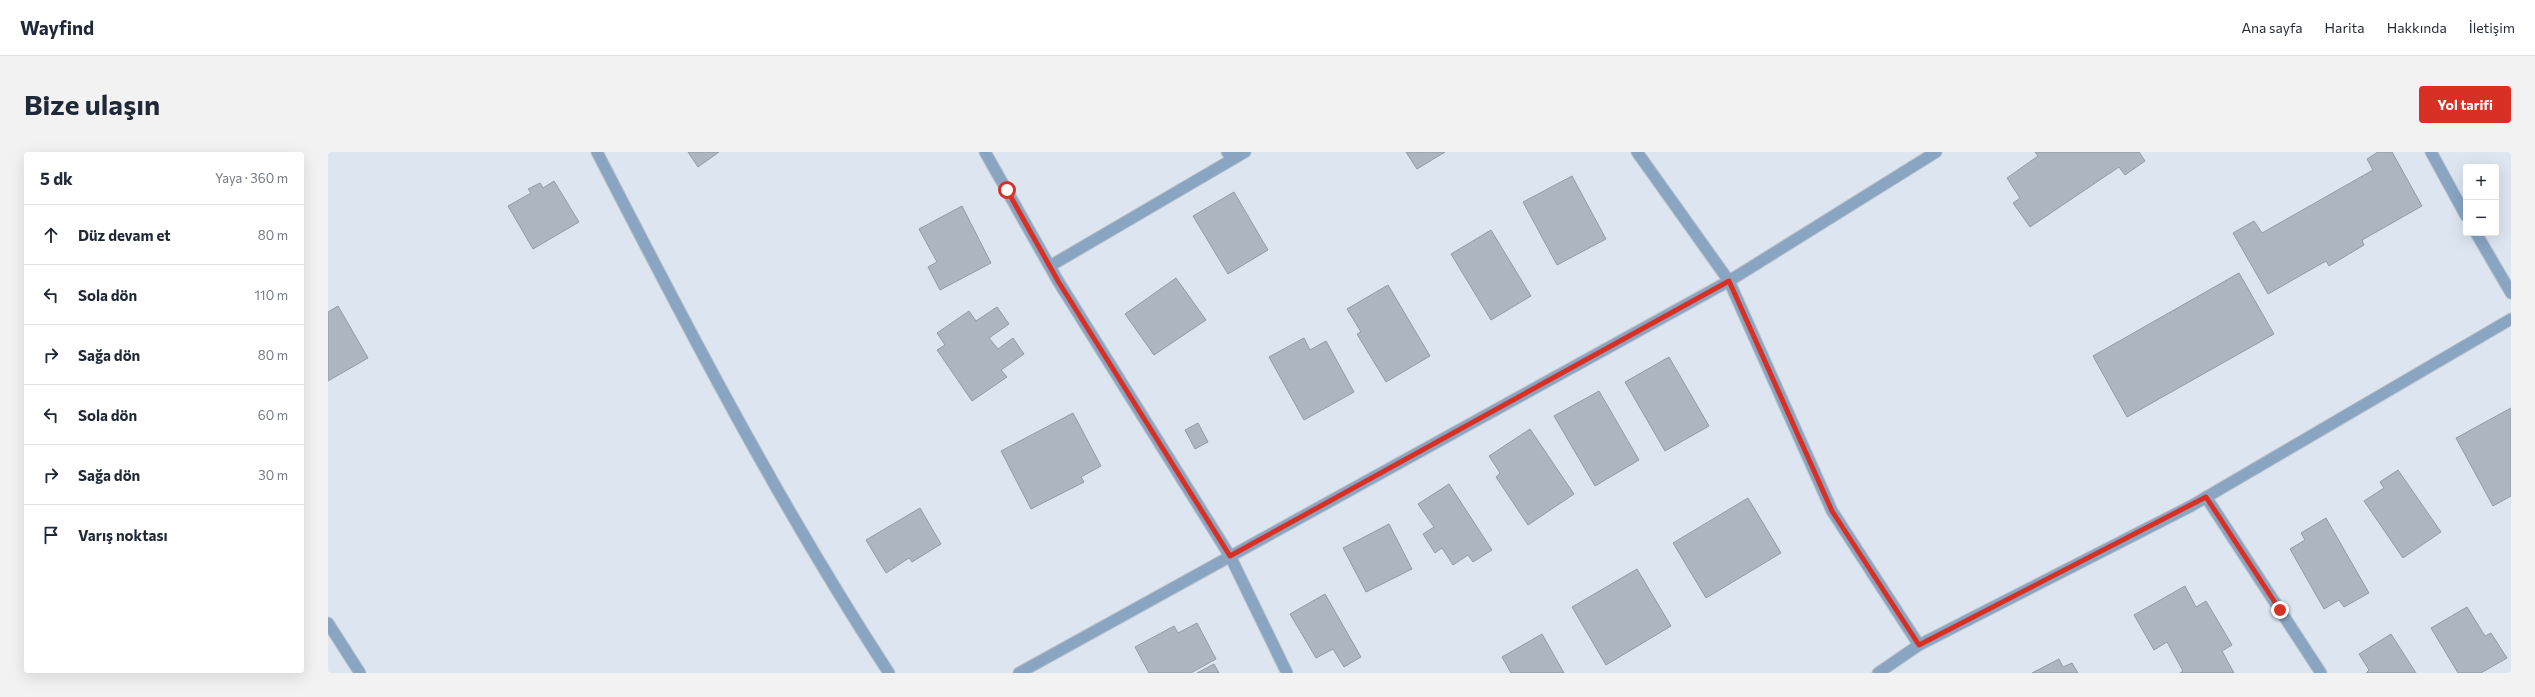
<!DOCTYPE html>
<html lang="tr">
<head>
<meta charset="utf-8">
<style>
	body { margin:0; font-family:Commissioner,sans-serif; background:#f2f2f3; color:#1f2937 }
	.controls { position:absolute; right:12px; top:12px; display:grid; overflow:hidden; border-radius:4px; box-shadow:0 4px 16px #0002 }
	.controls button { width:36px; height:36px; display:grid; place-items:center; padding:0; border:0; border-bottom:1px solid #e0e1e3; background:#fff; color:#1f2937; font:20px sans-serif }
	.stop { position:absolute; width:12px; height:12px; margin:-9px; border:3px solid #d93025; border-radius:50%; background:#fff }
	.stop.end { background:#d93025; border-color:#fff; box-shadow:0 1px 4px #0008 }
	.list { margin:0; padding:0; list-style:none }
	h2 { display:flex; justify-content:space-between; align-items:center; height:52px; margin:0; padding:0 16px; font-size:17px }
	h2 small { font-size:13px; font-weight:400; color:#747a83 }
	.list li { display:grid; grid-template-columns:26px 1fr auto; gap:12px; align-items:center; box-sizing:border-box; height:60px; padding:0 16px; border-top:1px solid #e0e1e3 }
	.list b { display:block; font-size:15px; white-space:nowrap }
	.list em { font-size:13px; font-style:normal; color:#747a83 }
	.icon { flex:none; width:22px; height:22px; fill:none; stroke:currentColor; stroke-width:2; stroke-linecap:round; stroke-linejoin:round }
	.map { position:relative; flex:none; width:2183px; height:521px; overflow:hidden; border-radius:4px }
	header { display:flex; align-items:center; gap:24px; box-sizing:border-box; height:56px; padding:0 20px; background:#fff; border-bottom:1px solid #e0e1e3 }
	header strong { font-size:19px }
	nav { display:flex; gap:22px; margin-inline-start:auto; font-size:14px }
	.intro { display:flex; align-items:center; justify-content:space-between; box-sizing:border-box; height:96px; padding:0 24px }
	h1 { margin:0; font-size:28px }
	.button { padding:10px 18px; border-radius:4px; background:#d93025; color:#fff; font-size:14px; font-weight:700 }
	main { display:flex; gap:24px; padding:0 24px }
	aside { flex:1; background:#fff; border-radius:4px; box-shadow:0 4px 16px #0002 }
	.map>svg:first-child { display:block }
	.building { fill:#acb6c0; stroke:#939ca6 }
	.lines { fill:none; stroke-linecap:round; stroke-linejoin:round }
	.minor-casing { stroke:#b9c1ca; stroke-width:13 }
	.tertiary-casing { stroke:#b9c1ca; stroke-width:13 }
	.minor { stroke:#89a5c2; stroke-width:11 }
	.tertiary { stroke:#89a5c2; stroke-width:11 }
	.route { stroke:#d93025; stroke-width:5 }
</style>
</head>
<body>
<header>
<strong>Wayfind</strong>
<nav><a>Ana sayfa</a><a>Harita</a><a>Hakkında</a><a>İletişim</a></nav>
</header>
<div class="intro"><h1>Bize ulaşın</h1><a class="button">Yol tarifi</a></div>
<main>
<aside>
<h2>5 dk<small>Yaya · 360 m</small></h2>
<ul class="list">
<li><svg class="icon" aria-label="ahead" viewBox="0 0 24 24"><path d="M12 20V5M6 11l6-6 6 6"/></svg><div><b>Düz devam et</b></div><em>80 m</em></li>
<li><svg class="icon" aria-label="left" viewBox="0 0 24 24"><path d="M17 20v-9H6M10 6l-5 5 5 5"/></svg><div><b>Sola dön</b></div><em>110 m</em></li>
<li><svg class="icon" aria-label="right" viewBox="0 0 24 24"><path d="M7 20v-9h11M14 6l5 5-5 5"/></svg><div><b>Sağa dön</b></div><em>80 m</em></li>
<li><svg class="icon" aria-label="left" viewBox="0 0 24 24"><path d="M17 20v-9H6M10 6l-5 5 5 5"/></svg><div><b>Sola dön</b></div><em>60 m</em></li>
<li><svg class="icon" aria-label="right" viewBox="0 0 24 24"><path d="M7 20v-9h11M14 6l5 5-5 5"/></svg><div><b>Sağa dön</b></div><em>30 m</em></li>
<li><svg class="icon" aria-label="arrive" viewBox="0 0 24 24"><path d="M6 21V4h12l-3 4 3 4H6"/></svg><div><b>Varış noktası</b></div></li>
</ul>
</aside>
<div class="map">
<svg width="2183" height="521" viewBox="0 0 2183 521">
	<rect width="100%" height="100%" fill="#dce5f0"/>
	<path class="building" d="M360 0H391L370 15Z
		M1078 0H1117L1089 17Z
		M1707 0H1811L1817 9 1797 23 1791 15 1702 75 1685 51 1692 46 1679 26 1710 4Z
		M2050 0H2064L2094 54 2034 88 2036 93 2001 114 1998 109 1940 142 1905 81 1926 69 1934 81 2045 18 2039 7Z
		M1244 24 1278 87 1229 113 1195 50Z
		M226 29 251 70 205 97 180 54 203 41 200 37 212 31 215 36Z
		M906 40 940 98 900 122 865 64Z
		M634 54 663 111 612 138 600 115 609 110 591 77Z
		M1163 78 1203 144 1163 168 1123 102Z
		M1911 121 1946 182 1799 265 1765 204Z
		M848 126 878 168 826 203 797 162Z
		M1060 133 1102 204 1058 230 1029 182 1033 180 1019 157Z
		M10 154 40 206 0 229V160Z
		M669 155 681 172 661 186 670 197 685 186 696 202 673 218 679 225 644 249 609 198 617 193 609 181 641 159 648 169Z
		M976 186 982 198 998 189 1026 240 976 268 941 205Z
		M1341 205 1381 274 1337 299 1297 230Z
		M1271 239 1311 308 1267 334 1226 264Z
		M2183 256V344L2165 354 2128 286Z
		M745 261 773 314 753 325 756 330 703 357 673 299Z
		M870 271 880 290 867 297 857 278Z
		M1202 277 1246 342 1200 373 1168 325 1172 321 1161 304Z
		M2070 318 2113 380 2075 406 2036 349 2056 336 2052 330Z
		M1121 332 1164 398 1145 410 1140 403 1125 413 1114 396 1107 401 1095 382 1106 375 1090 352Z
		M1420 346 1453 401 1378 446 1345 391Z
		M592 356 613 392 584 410 581 406 558 421 538 388Z
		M1998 366 2041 441 2016 455 2011 448 1996 457 1962 397 1977 388 1973 381Z
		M1061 372 1084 417 1038 440 1015 396Z
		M1309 417 1343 474 1278 513 1244 455Z
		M1857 434 1868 455 1878 449 1904 493 1894 499 1906 521H1852L1855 519 1839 490 1826 498 1806 463Z
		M997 442 1033 505 1016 515 1005 497 988 506 962 462Z
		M2139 455 2157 484 2163 481 2179 506 2153 521H2130L2103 476Z
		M869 471 888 507 863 521H821L807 495 846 474 850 481Z
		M1214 482 1236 521H1183L1174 505Z
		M2063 482 2088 521H2038L2041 518 2031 502Z
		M1731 507 1735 515 1744 511 1750 521H1704Z
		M886 512 891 521H869Z"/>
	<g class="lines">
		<g class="minor-casing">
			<path id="minor" d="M269 0C360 177 452 354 561 521
				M657 0 730 129 902 404 959 521
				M899 0 905 7 917 0
				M1309 0 1401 129 1504 359 1591 493
				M2103 0 2138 64
				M2148 81 2183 141
				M722 114 905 7
				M1878 345 1993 521
				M691 521 1401 129 1608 0"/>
		</g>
		<g class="tertiary-casing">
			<path id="tertiary" d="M0 471 32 521
				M1550 521 1591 493 1863 354 2183 167"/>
		</g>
		<use href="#minor" class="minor"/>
		<use href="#tertiary" class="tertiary"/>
	</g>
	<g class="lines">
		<path class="route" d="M679 38 730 129 902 404 1401 129 1504 359 1591 493 1878 345 1952 458"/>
	</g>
</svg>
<div class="controls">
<button>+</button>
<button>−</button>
</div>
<div class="stop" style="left:679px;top:38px"></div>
<div class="stop end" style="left:1952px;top:458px"></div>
</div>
</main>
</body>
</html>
